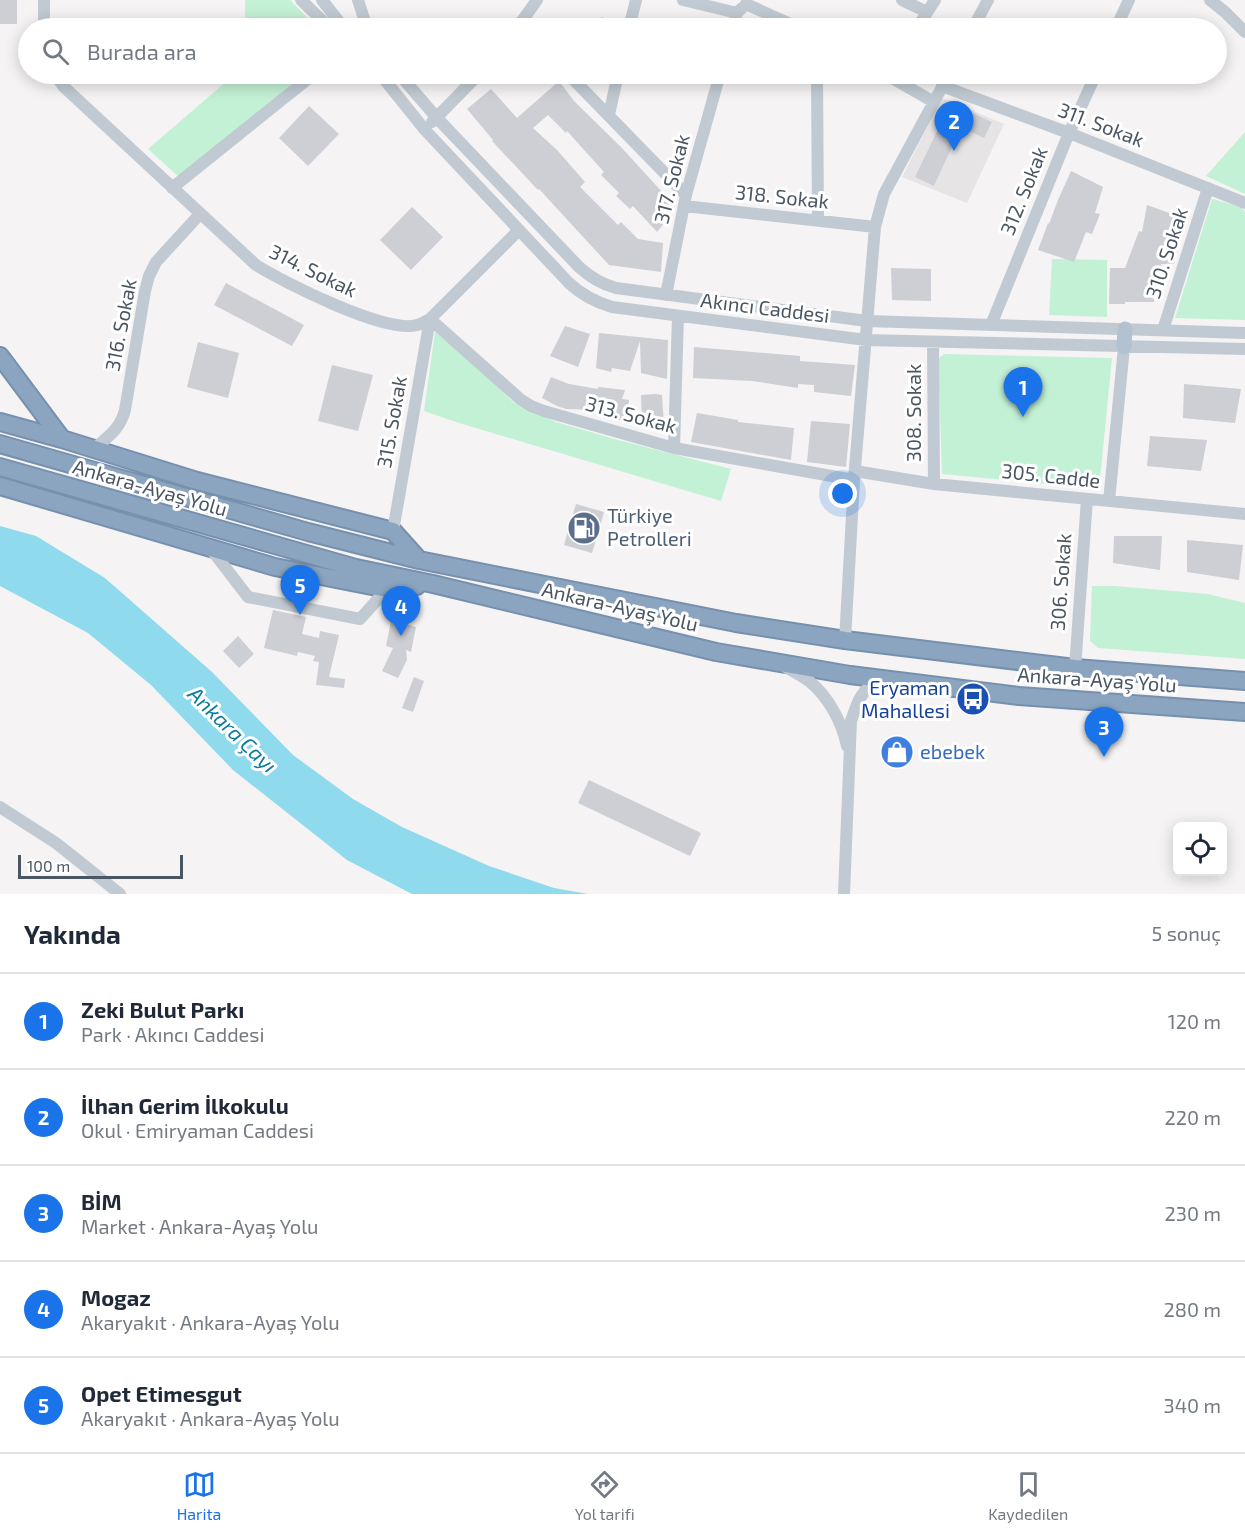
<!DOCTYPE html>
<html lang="tr">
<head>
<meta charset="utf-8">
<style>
	body { margin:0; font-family:"Exo 2",sans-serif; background:#f6f6f7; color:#1f2937 }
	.controls { position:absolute; right:18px; bottom:18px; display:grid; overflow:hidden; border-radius:9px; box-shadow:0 3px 15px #0003 }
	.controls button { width:54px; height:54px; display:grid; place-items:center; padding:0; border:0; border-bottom:2px solid #e0e1e3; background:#fff; color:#1f2937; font:30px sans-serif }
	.scale { position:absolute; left:18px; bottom:15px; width:165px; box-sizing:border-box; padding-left:6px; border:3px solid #4a5661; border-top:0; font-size:16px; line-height:21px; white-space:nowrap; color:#4a5661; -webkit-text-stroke:4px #fff; paint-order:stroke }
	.you { position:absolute; left:843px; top:494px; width:21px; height:21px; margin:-15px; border:4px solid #fff; border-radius:50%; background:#1a73e8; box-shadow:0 0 0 9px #1a73e833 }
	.badge { display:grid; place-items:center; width:39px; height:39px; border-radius:50%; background:#1a73e8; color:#fff; font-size:20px; font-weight:700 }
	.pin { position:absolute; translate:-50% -50px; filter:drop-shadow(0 2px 3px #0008) }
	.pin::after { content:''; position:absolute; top:32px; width:21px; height:18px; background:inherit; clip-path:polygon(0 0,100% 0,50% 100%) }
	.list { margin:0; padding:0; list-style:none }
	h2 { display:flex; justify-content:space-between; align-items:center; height:78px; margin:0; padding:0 24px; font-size:26px }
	h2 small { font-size:20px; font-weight:400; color:#747a83 }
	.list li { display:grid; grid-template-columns:39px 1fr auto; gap:18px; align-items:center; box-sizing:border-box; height:96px; padding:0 24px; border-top:2px solid #e0e1e3 }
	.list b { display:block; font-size:22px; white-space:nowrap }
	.list p { margin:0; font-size:20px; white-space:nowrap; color:#747a83 }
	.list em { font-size:20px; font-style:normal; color:#747a83 }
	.icon { flex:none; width:33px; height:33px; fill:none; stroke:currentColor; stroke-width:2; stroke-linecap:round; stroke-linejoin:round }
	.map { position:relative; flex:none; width:1245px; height:894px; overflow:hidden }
	.search { position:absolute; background:#fff; box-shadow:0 3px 15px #0003; left:18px; right:18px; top:18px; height:66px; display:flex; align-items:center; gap:15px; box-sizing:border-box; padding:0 21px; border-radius:33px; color:#747a83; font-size:22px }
	.sheet { height:558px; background:#fff }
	nav { display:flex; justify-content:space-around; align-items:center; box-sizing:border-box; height:84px; border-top:2px solid #e0e1e3; background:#fff; font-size:16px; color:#747a83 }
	nav a { display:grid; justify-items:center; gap:3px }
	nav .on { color:#1a73e8 }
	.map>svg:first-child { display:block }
	.education { fill:#e6e4e5 }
	.green { fill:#c3f1d5 }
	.water { fill:#90daee }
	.building { fill:#cdcfd5 }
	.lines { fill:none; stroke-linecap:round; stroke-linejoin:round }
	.highway-casing { stroke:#7690ad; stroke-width:20 }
	.minor { stroke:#c1cad2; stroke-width:12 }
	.major { stroke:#b3c2d1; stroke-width:15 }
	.highway { stroke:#8ba5c1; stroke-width:16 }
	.labels { text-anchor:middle; stroke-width:6; stroke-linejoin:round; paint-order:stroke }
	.street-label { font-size:20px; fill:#4a5661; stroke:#fff }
	.service-label { font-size:20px; fill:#4e5e75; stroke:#fff; text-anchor:start }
	.transit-label { font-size:20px; fill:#164399; stroke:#fff; text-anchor:end }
	.shop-label { font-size:20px; fill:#366cbe; stroke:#fff; text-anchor:start }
	.water-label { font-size:21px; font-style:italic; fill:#0c7c9b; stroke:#fff }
</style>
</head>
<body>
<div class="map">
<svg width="1245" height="894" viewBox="0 0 1245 894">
	<rect width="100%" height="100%" fill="#f5f3f3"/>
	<path class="education" d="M942 98 1004 124 967 203 902 177Z"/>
	<path class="green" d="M245 0H290L317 28H245Z
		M235 74H304L179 177 148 149Z
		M1245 132V194L1206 176Z
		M1212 199 1241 207 1245 212V320L1175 318Z
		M1052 259 1107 260V317L1049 315Z
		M435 332 457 348 514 403 556 422 618 440 731 469 721 501 459 423 424 411Z
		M944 354 1112 358 1099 489 942 474 938 359Z
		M1092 586H1115L1208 594 1245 603V659L1098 648 1090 641Z"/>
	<path class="water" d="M0 526 36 536 105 578 212 672 293 755 353 799 402 827 489 866 554 888 588 894H412L347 860 233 770 151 685 88 633 0 586Z"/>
	<path class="building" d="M0 0H17V24H0Z
		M603 17 608 28H575Z
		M559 81 574 101 621 147 675 206 674 211 657 232 633 206 630 209 616 196 619 193 601 175 604 172 567 131 566 133 548 115 533 128 557 150 585 182 580 187 618 225 621 222 638 239 663 243 661 272 609 265 539 189 538 190 492 141 493 140 467 109 491 89 517 118Z
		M953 104 992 122 984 138 961 127 934 186 915 177 943 119 946 120Z
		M309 106 339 134 308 166 279 138Z
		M1071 171 1103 187 1095 213 1100 214 1092 234 1086 232 1074 262 1038 250 1048 223 1049 224 1058 200Z
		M1147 205 1186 219 1176 242 1179 244 1174 264H1161V297H1154V302H1125V304H1109L1110 268H1125L1139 231 1142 232Z
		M412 207 443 237 411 270 380 240Z
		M891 268 931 269V301L892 300Z
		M226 283 304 325 292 346 214 305Z
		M565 326 590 334 578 367 550 356Z
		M599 333 668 340 667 379 641 373 640 341 630 371 612 368 611 372 596 368Z
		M198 342 239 353 228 398 187 387Z
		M694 347 800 356V361L855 365 851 396 814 392V385L798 384V388L752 381 693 378Z
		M332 365 373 375 358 431 318 421Z
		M551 377 569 384 598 389V387L625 390 622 399 629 400 626 421 609 419 597 413V410L566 409 557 406 542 398Z
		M1184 384 1241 389 1235 423 1183 418Z
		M655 394 662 395 664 426 642 427 641 395Z
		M697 413 738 420V422L794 428 791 460 691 442Z
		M811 421 850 424 846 467 807 462Z
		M1150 436 1207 440 1201 471 1147 466Z
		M576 504 604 512 592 553 564 545Z
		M1114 536H1162L1160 570 1113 563Z
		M1187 540 1243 545 1239 580 1187 572Z
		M273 610 306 617 302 634 319 638 320 631 339 635 329 677 345 679 344 688 316 685 319 662 313 661 315 656 298 652 297 656 264 648Z
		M391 621 416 627 411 652 406 650 407 660 398 678 382 671 393 648 386 646Z
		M238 636 254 654 239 668 223 651Z
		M414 677 424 681 413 712 402 708Z
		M589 780 701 833 690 856 578 803Z"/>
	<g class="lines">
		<g class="highway-casing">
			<path id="highway" d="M0 356 62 439
				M0 422 62 439 197 481 393 531 419 560
				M0 444 308 532 419 560 736 623 845 640 1075 668 1245 681
				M0 467 356 568 433 584 716 652 850 675 1019 696 1245 712
				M0 486 275 567 387 589 417 586"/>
		</g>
		<path class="minor" d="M44 0V28
			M301 0 330 28
			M322 0 344 28
			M358 0 367 28
			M683 0 737 13
			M902 0 927 12
			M1210 0 1225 12 1245 32
			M746 4 799 28
			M517 28 537 0
			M629 28 636 0
			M733 28 737 13 742 8
			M917 28 935 0
			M973 28 988 0
			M1116 28 1129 0
			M55 74 63 86 256 265C285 283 386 334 417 325 421 324 426 321 430 319L519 230
			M380 74 425 130 569 283C582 295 595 302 612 307L866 340 1245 349
			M399 74 437 118 579 267C591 278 601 284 616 288L867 321 1245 333
			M568 74 686 195
			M817 74 818 220
			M885 74 934 102
			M942 86 1069 133 1245 203
			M609 115 618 74
			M432 122 479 74
			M172 188 314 74
			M684 206 875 227
			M666 295 686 195 720 74
			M430 319 520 399 531 406 544 411 674 448 854 480
			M991 325 1069 133 1096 74
			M1163 330 1208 188
			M933 342 934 484
			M674 448 678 316
			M94 449C109 436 120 429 125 410L145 291 149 276 156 262 200 214
			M855 471 934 484 1245 514
			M1109 501 1124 347
			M393 531 430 319
			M211 549 248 597 360 619 387 589
			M845 640 854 480 875 227 884 194 949 74
			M784 666C792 671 801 675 809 681 828 696 842 722 847 746
			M1075 668 1087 499
			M0 807 56 843 120 894
			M844 894 851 721C858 700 861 691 880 678"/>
		<path class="major" d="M1124 347 1125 329"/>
		<use href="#highway" class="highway"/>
	</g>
	<defs>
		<g id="fuel-disc" transform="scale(1.725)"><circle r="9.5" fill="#5c6f8a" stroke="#fff"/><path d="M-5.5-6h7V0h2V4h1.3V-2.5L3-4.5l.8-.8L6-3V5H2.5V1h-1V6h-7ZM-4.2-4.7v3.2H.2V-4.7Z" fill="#fff"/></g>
		<g id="bus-disc" transform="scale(1.725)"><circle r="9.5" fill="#1a4fb4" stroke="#fff"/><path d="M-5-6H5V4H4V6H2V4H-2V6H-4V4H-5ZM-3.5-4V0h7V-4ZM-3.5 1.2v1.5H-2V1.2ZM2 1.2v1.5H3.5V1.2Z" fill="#fff"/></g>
		<g id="shop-disc" transform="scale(1.725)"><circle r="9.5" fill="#3f7fe0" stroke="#fff"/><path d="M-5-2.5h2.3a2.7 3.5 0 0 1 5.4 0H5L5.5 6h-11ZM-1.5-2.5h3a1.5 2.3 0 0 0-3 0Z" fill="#fff"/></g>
	</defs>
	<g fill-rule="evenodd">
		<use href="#fuel-disc" x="584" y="528"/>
		<use href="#bus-disc" x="973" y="699"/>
		<use href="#shop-disc" x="897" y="752"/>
	</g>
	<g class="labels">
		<g class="street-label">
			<text transform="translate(1101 125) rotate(21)" y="7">311. Sokak</text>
			<text transform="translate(672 179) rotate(-76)" y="7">317. Sokak</text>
			<text transform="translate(1024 191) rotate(-68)" y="7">312. Sokak</text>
			<text transform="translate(782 197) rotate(6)" y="7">318. Sokak</text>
			<text transform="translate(1167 253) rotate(-72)" y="7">310. Sokak</text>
			<text transform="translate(313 271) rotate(26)" y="7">314. Sokak</text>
			<text transform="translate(765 308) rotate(7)" y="7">Akıncı Caddesi</text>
			<text transform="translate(121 325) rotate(-79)" y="7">316. Sokak</text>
			<text transform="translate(914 413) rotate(-90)" y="7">308. Sokak</text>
			<text transform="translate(631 415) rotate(15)" y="7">313. Sokak</text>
			<text transform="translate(392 422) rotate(-80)" y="7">315. Sokak</text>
			<text transform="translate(1051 476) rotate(6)" y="7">305. Cadde</text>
			<text transform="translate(150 488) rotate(16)" y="7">Ankara-Ayaş Yolu</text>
			<text transform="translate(1061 582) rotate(-86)" y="7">306. Sokak</text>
			<text transform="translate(620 607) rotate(13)" y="7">Ankara-Ayaş Yolu</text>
			<text transform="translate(1097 680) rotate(4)" y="7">Ankara-Ayaş Yolu</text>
		</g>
		<g class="service-label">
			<text x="607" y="523">Türkiye<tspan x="607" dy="23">Petrolleri</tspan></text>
		</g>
		<g class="transit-label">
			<text x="950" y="695">Eryaman<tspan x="950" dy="23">Mahallesi</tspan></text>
		</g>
		<g class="shop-label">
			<text x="920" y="759">ebebek</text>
		</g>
		<g class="water-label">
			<text transform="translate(232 730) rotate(44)" y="7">Ankara Çayı</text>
		</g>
	</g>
</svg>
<div class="controls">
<button><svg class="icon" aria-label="locate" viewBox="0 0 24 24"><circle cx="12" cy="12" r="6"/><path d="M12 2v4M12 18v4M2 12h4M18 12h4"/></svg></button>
</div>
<div class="scale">100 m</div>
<div class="you"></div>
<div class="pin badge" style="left:1023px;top:417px">1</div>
<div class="pin badge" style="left:954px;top:151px">2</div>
<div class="pin badge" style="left:1104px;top:757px">3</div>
<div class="pin badge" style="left:401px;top:636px">4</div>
<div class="pin badge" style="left:300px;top:615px">5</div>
<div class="search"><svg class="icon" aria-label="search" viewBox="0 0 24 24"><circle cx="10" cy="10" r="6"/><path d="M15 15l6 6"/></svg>Burada ara</div>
</div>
<section class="sheet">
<h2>Yakında<small>5 sonuç</small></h2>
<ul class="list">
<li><span class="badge">1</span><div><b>Zeki Bulut Parkı</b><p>Park · Akıncı Caddesi</p></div><em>120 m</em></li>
<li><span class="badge">2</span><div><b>İlhan Gerim İlkokulu</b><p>Okul · Emiryaman Caddesi</p></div><em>220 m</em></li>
<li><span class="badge">3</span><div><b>BİM</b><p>Market · Ankara-Ayaş Yolu</p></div><em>230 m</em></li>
<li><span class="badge">4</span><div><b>Mogaz</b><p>Akaryakıt · Ankara-Ayaş Yolu</p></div><em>280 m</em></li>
<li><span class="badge">5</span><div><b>Opet Etimesgut</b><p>Akaryakıt · Ankara-Ayaş Yolu</p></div><em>340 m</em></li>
</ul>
</section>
<nav>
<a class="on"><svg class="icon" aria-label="map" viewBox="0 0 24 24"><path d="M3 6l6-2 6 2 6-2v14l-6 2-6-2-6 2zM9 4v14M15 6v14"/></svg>Harita</a>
<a><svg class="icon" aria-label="directions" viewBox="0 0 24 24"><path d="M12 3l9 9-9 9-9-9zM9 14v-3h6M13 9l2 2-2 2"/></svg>Yol tarifi</a>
<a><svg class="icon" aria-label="saved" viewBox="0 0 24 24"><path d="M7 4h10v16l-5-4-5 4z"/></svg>Kaydedilen</a>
</nav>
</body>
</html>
